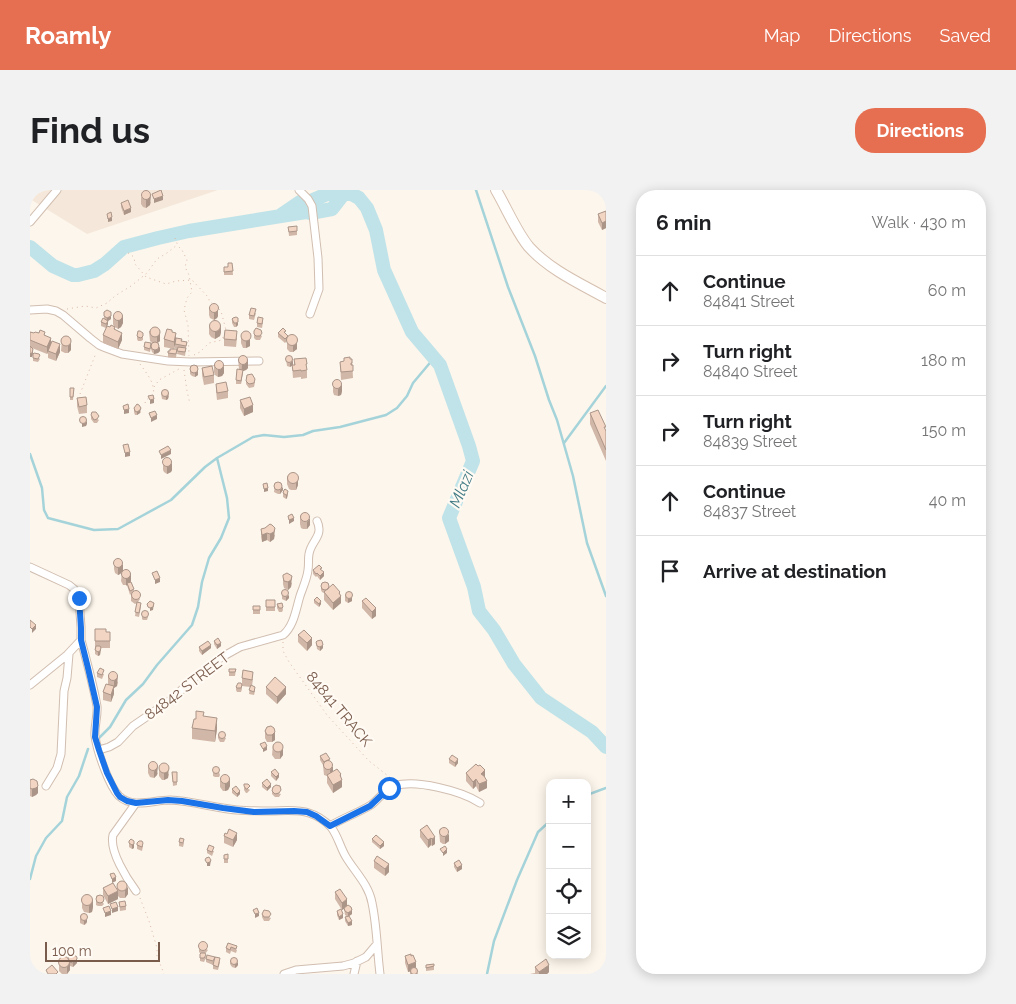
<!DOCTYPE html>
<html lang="en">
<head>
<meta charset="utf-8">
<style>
	body { margin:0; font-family:Raleway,sans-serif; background:#f2f2f2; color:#202124 }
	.controls { position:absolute; right:15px; bottom:15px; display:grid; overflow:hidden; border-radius:10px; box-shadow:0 2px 12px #0003 }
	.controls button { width:45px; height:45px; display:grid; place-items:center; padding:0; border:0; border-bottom:1px solid #e0e0e0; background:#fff; color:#202124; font:25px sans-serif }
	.scale { position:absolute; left:15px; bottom:12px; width:115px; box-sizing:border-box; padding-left:5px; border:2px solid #7a5c4d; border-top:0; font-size:14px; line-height:18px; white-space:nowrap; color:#7a5c4d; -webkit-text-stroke:4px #fffaf3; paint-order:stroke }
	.stop { position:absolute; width:15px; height:15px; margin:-11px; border:4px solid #1a73e8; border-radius:50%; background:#fff }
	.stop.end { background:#1a73e8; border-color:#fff; box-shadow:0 1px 5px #0008 }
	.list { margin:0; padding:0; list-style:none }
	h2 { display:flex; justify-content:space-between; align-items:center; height:65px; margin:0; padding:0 20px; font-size:21px }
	h2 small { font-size:16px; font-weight:400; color:#757577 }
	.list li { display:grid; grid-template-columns:32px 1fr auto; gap:15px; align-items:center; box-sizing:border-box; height:70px; padding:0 20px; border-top:1px solid #e0e0e0 }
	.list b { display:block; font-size:19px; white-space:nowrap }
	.list p { margin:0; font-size:16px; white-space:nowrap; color:#757577 }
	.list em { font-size:16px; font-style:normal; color:#757577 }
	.icon { flex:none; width:28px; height:28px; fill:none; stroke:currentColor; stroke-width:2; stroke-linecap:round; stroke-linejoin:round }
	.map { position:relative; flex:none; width:576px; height:784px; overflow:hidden; border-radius:20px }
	header { display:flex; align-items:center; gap:30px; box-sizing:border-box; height:70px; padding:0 25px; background:#e76f51; color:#fff }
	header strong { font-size:24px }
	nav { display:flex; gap:28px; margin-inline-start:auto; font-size:18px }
	.intro { display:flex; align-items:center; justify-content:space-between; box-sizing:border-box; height:120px; padding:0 30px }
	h1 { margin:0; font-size:35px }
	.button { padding:12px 22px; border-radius:20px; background:#e76f51; color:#fff; font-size:18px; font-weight:700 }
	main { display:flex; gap:30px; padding:0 30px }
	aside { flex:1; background:#fff; border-radius:20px; box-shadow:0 2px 12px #0003 }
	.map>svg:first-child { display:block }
	.residential { fill:#f5e8da }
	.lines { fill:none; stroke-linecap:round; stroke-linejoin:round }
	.stream { stroke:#a5d3da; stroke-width:2.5 }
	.river { stroke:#bfe3e8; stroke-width:14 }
	.lane-casing { stroke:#d1beb0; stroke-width:5.5 }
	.street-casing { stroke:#d1beb0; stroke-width:9 }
	.secondary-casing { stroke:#d6c0b0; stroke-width:12 }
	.path { stroke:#d9b8a5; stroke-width:1; stroke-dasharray:1 4; stroke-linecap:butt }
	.lane { stroke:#fff; stroke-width:3 }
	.street { stroke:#fff; stroke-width:7 }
	.secondary { stroke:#fff; stroke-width:10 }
	.wall { fill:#d1b7a8 }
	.shaded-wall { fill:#aa9588 }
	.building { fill:#f3d5c3; stroke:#aa9588 }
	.route { stroke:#1a73e8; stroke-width:6 }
	.labels { text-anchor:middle; stroke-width:4.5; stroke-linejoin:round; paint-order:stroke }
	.street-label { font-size:15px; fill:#7a5c4d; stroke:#fffaf3 }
	.water-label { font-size:16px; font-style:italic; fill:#437c86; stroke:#fffaf3 }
</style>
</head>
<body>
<header>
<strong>Roamly</strong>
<nav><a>Map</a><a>Directions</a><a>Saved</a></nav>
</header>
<div class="intro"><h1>Find us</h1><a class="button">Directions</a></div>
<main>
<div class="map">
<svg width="576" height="784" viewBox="0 0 576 784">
	<rect width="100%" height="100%" fill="#fdf6ec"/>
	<path class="residential" d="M0 0H188L57 44 0 9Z"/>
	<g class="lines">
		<path class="stream" d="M446 0 478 97 505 166 519 210 527 230 543 286 557 353 576 406
			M534 253 576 196
			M0 264 12 298 14 320 18 328 64 340 88 339 141 310 175 277 187 268 223 247 234 245 254 247 273 245 283 241 310 237 356 225 367 218 377 206 383 193 404 168
			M67 550 80 537 96 510 113 494 127 475 162 435 168 417 172 392 179 368 191 348 199 328 197 308 187 268
			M557 605 576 598
			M0 689 6 666 16 648 32 631 37 607 49 586 58 559
			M457 784 464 751 487 690 508 642 520 631"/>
		<path class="river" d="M302 0 304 1H316L329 8 337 18 346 40 354 80 382 142 410 175 439 256 443 271 419 328 444 397 449 421 464 440 484 474 511 508 562 542 576 557
			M283 10 304 1
			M286 22 302 19 316 1
			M251 25 270 12
			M0 57 23 76 43 85H48L64 81 75 74 94 57 128 48 159 41 276 22 280 23"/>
		<g class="lane-casing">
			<path id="lane" d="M572 0 576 8"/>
		</g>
		<g class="street-casing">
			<path id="street" d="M269 0 278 9 282 16 288 68 289 99 280 124
				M0 32 27 0
				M0 120 17 119 26 121 33 125 60 148 69 155 76 158 92 164 138 171 161 172 229 171
				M0 377 39 395 44 399 49 408 51 437V450L37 465 0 495
				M51 450C57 472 63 494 67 516 68 526 64 537 65 546 67 561 79 596 89 606 103 619 123 610 140 610 162 611 185 618 207 620 218 621 230 621 241 621 253 621 267 619 279 623 286 625 295 631 301 637 308 646 310 657 316 667 325 682 339 695 342 713 347 736 347 760 350 784
				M69 560 79 557 88 552 103 536 141 510 164 488 192 467 210 457 253 445C264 436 266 419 270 406 273 397 277 389 278 380 279 374 278 369 279 364 281 351 294 346 287 331
				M16 596 27 578 31 564 34 501 37 488 39 464
				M106 613 83 645C79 661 97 689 106 701
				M300 636C313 628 328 623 341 615 349 609 355 599 365 596 385 589 432 601 450 613
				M254 784 266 780 313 776 324 773 336 767 347 754
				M324 784 327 771"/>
		</g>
		<g class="secondary-casing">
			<path id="secondary" d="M466 0C476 17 487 43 499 57 520 80 549 93 576 108"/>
		</g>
		<path class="path" d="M145 48 148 56 152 60 157 70 155 77 159 85 162 102 157 108 154 120 158 135 159 166
			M98 63 104 67 105 74 116 87 136 94 146 91 162 90 179 108V111L182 113
			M37 119 55 116 66 118 77 113 85 106 101 96 117 83 127 69 137 63 147 55
			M164 165 170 162 179 153 192 150 196 140 191 121 187 117
			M110 174C117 184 126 194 123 206
			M154 180 157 201 160 214
			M124 197 129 190 149 179
			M50 204 66 163
			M115 213 116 210 119 208
			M253 452V461L259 472 297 525 339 571 362 589
			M110 708 119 731 127 758V766L134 784"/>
		<use href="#lane" class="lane"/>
		<use href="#street" class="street"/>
		<use href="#secondary" class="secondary"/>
	</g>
	<path class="wall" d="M111 7 121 12 120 15 116 18 113 17 111 14Z
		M91 13 101 22 94 25 91 17Z
		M576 21V38L572 40 568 32V24Z
		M258 37 267 41V45L259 46Z
		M202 73 203 85H194V77H198Z
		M179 117 188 126 187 128 184 130 180 128 179 125Z
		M74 122 81 129 78 131V134L76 138 71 136V132L74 129Z
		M226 123 224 130 219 129V125Z
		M83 126 93 133 91 137 88 139 85 137V140L92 150 88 159 73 153V145L80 137H84L83 134Z
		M202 129 208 135 206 137H204L202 133Z
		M233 132 232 138 227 137V133Z
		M179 137 191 142 190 146 185 149 181 147 179 144Z
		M130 140V151L128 153 130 161 128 163 124 164 122 162 121 159V155L123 154 120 151 119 141Z
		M224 141 232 146 230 150H226L224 148Z
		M0 142 4 143 15 145 30 162 26 171 18 168V163L17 164 2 158 3 164 10 169 8 172 3 171V164L2 167H0Z
		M142 142 146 150 144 159H147L146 168 138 167V161H140L144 159 134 157V149Z
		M113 143V150L111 151H108L107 149V146Z
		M248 143 256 144 258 146 267 148V159L263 162H260L257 159V151L255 153 248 147Z
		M211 146 220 151V156L216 158H213L211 153Z
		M207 148 206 157 194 156V149Z
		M32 149 41 160 38 163H35L31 161Z
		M151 151 157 152 155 166 147 164 148 159 145 158V154Z
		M114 157H121L120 162 114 160Z
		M314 168 322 169 323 188 311 190 310 172 314 171Z
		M208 169 218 178 216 180 213 181 211 194H206V190L209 179Z
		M256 169H263V175H264V169L277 181V188L271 189V187L263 188 262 175 260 177 257 176Z
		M184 175 194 183 192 186 188 187 185 185 184 182Z
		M160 177 168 182V185L165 187 162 186 160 184Z
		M172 178 184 185V193L174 195 172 185Z
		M216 191 225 192 224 197 219 198 216 194Z
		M186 194 198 201V208L187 210 186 201Z
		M303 194 312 201 311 205 308 206 304 205 303 202Z
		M40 198H44L43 210H40Z
		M131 203 139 206 138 209 136 210 132 209Z
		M47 208 57 215V223L49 224 47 216Z
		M210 210 223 222 214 226 210 218Z
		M104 218 111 222 110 223 107 225H105L104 222Z
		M560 223 576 241V271L560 234Z
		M61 225 69 230 67 233H64L61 229Z
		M133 273 142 280 141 282 137 284 134 282 133 280Z
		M260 283 268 295 266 300H261L259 299 257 294V287Z
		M245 294 253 300 250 304H248L244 302Z
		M253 303 258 305 257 308 256 309 253 307Z
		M272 323 280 335 277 339H273L271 338 270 334V326Z
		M231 339 245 345 244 349 240 352 237 350 232 352 231 347Z
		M84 372 93 380 101 390V392L104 401 110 409 108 412 111 417 109 427 105 426 107 413 105 414 101 411V404L100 405 97 395H93L91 391 92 382 90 384 88 385 85 383 84 379Z
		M283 380 292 381 294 386 290 390 287 386 286 387 283 384Z
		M253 387 262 393 261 397 258 400 254 398 253 394Z
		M291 397 299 398 310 404 311 413 303 420 294 410V403L292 402 291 400Z
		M252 402 259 408 256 411 252 409Z
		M315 405 322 409V411L318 413 315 411Z
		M236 410H245V421H236Z
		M284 410 291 414 289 417 284 413Z
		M332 411 346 426 342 429 332 418Z
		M252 413 253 420 252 422H249L247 418V414Z
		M223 416H230V424H223Z
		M112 422 118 427 117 430H113L112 429Z
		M65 439 76 442H80V458H71L70 465 68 466 65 464Z
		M268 445 282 455 277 461 268 452Z
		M184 451 191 456 187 459 184 454Z
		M286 452 293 458 290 461 287 459Z
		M169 457 181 458 172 465 169 461Z
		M199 479H206L205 486H199Z
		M67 483 74 484 72 489 67 487Z
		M78 485 88 492 87 496 84 498V504L81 512 73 510V502L78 494Z
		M212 488 223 489 222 496 225 501 224 505 219 504 220 497 212 496V499L211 502H207L206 500V497L212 494Z
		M236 497 256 504 247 514 236 504Z
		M166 529 187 539 185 552 162 549V538Z
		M237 537 245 550 242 552H237L235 548V541Z
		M188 545 196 548 194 552H190L188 548Z
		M243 554 253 565 250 569H245L242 565Z
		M290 566 300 571 303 581 311 588 312 597 303 603 297 593V586L294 585 293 575 290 570Z
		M419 569 428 573 425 577 419 573Z
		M118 576 128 583 127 585 124 588 120 587 118 583Z
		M187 577 190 585 189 587H185L183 586V579Z
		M129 579 139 584 138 588 134 590H132L129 586Z
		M142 582H147V595L143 596Z
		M241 582 249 587 246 591 241 586Z
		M436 583 455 588 457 598 449 602 446 596 443 599 436 591Z
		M0 590 8 603 6 605 2 607 0 606Z
		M190 590 200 596 198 600 195 601H193L190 597Z
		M232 593 241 597 237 601 232 597Z
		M214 596 220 600 217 603H216L214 600Z
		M202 599 210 604 207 607 202 603Z
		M242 601 251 604 249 607H245L242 604Z
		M397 635 405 654 402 656 401 655 398 658 390 647V640Z
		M411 638 419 651 415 654H413L410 652 409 640Z
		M194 646 207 650 203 657 194 653Z
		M342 649 354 656 350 659 342 652Z
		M99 651 104 655V658L102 659 99 657Z
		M149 652 154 653 153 657 149 656Z
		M107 653 113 656 112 661 107 659Z
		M177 660 184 661 182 666 177 663Z
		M194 665 198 669V673H194Z
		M344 671 359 682 355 686 344 678Z
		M424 673 432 679 427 682 424 677Z
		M90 691 98 704 95 708H90L88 706V703V709L78 714 73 705V698L87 701V694Z
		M305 702 317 716 322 724 318 726 322 735 318 736 315 731V727H318L315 725 314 719 312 720 305 709Z
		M67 705 74 714 72 716H68L66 715V707Z
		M52 708 63 717 62 722 59 723 54 722 52 718Z
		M89 712 96 716V720L90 721Z
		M307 721 313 728 309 730 307 725Z
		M232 724 241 728 239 731H234L232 727Z
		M50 725 57 732 56 734 54 735 50 733Z
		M198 753 207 760 206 763 201 761 200 764 196 762V758Z
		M169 754 178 760 175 764 176 768 174 772 170 771V763L169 762Z
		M375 766 386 778 388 784H380V781L378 782 375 773Z
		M29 769 47 773 43 777 40 776V780L37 784H32L29 781Z
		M176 769 190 772 188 780 183 779V775L176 772Z
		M200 770 208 775 207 777 205 778 202 777 200 774Z
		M404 774V780L396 781V775Z
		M505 777 519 782 517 784H500L505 783Z"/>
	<path class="shaded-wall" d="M121 5 120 15 116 18V10Z
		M133 6V10L124 13V9Z
		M101 18V22L94 25V21Z
		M82 27V31L78 32V29Z
		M576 31V38L572 40V33Z
		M188 118V126L187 128 184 130V122Z
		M81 126V129L78 131V134L76 138 77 128Z
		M93 126V133L91 137 88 139V131Z
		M208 132V135L206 137V133Z
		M191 135V142L190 146 185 149V141Z
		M92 143V150L88 159V152Z
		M130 143V151L127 153V146Z
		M146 143V150L144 159V152Z
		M220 144V156L216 158V151Z
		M21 148V155L18 161 17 164V157Z
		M267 151V159L263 162V155Z
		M41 152V160L38 163V156Z
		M30 154V162L26 171V164Z
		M130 157V161L128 163 124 164V160Z
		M3 159V163L2 167H0V164Z
		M218 170V178L216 180 213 181 211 194 212 174Z
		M263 171V175L260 177V173Z
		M194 176V183L192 186 188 187V180Z
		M168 178V185L165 187V183Z
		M312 194V201L311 205 308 206V199Z
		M139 202 138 209 136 210V207Z
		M124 209V213L120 214V210Z
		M223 215V222L214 226V219Z
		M111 218 110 223 107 225V222Z
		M99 219V223L94 224V220Z
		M127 225V229L121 232V228Z
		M57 231V234L56 236 52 237V233Z
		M141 260V264L131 269V265Z
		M100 262V266L95 267V263Z
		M142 273V280L141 282 137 284V276Z
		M268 288V295L266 300V292Z
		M253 297V300L250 304V300Z
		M238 298V301L234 302V299Z
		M258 301 257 308 256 309V305Z
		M264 328V331L259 334V330Z
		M280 328V335L277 339V332Z
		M245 338 244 349 240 352V344Z
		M237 343V350L232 352V345Z
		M93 374V381L90 384 88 385V378Z
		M294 382V386L290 390V386Z
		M101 383V390L100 394 97 393V395L96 396V388Z
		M262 386 261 397 258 400V392Z
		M130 388V392L125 394V390Z
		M310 402V407L311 406V413L303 420V413Z
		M259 405V408L256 411V407Z
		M322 406V411L318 413V409Z
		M291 411V414L289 417V414Z
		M124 413 123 420 120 421V418Z
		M346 418V426L342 429V422Z
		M6 435V439L2 443V439Z
		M282 448V455L277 461V453Z
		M191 453V456L187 459V455Z
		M181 455V458L172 465V461Z
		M293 455V458L290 461V457Z
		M71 458 70 465 68 466V462Z
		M88 485 87 496 84 498V504L81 512V505L84 497V491Z
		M256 497V504L247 514V507Z
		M187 528V539L185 552V541Z
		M245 542V550L242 552V545Z
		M237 556V560L233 562V559Z
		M253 558V565L250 569V562Z
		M428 569V573L425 577V573Z
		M128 576 127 585 124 588V581Z
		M139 576 138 588 134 590V583Z
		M303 576V584L300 587V580Z
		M455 580V588L451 584Z
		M249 584V587L246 591V587Z
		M311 584V591L312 590V597L303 603V595Z
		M200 589V596L198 600 195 601V594Z
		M446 589V596L443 599V592Z
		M457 591V598L449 602V594Z
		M241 594V597L237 601V598Z
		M8 596V603L6 605 2 607V599Z
		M210 601V604L207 607V604Z
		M207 643V650L203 657V650Z
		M419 644V651L415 654V647Z
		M405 647V654L402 656V649Z
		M401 648V655L398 658V650Z
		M104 651V658L102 659V655Z
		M354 652V656L350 659V656Z
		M417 659V663L413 666V663Z
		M181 670 180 676H177V673Z
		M359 674V682L355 686V679Z
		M432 675V679L427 682V678Z
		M86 687V691L82 693V689Z
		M98 697V704L95 708V700Z
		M88 701V709L78 714V706Z
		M63 709V717L62 722 59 723V716Z
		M317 709V717L312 720V713Z
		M88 717V721L82 723V719Z
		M322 720V724L318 727V723Z
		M81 721V725L75 727V723Z
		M229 723V726L225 728V724Z
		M313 724V728L309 730V727Z
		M57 729V732L54 735V731Z
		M322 731V735L318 736V733Z
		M47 769V773L43 777V773Z
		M40 772V780L37 784V777Z
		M208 772V775L205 778V774Z
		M386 772V780L378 782V775Z
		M519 775V782L517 784H509V782Z"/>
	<path class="building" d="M131 0 133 6 124 9 122 4Z
		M111.5 5a4.5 4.5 0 1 1 9 0a4.5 4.5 0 1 1-9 0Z
		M98 10 101 18 94 21 91 13Z
		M576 21V31L572 33 568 24Z
		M81 22 82 27 78 29 77 24Z
		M267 36V41L259 42 258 37Z
		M198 73H202L203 81 194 82V77H198Z
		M179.5 118a4.5 4.5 0 1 1 9 0a4.5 4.5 0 1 1-9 0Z
		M221 118 226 119 224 126 219 125Z
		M77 120 81 122V126L77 128 74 126V122Z
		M83.5 126a4.5 4.5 0 1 1 9 0a4.5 4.5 0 1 1-9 0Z
		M206 127 208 128V132L206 133H204L202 129 203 128Z
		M228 127 233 128 232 134 227 133Z
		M73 128 78 131 76 134 71 132Z
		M179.5 136a5.5 5.5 0 1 1 11 0a5.5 5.5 0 1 1-11 0Z
		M81 135 85 137 84 139 92 143 88 152 73 145 77 136 80 137Z
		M120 142a5 5 0 1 1 10 0a5 5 0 1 1-10 0Z
		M226 138 231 140 232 143 230 146H226L224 144V141Z
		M253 138 256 141 254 142 258 146 255 149 248 143Z
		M137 139 142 140V142L146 143 144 152 134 149Z
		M10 140 15 142 14 145 21 148 17 157 0 150V142L4 143 5 142 9 143Z
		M195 140 207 141 206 150 194 149Z
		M108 141H110L113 143V146L111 148 108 147 107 146Z
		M211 146a5 5 0 1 1 10 0a5 5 0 1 1-10 0Z
		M256.5 150a5.5 5.5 0 1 1 11 0a5.5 5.5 0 1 1-11 0Z
		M31 151a5 5 0 1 1 10 0a5 5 0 1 1-10 0Z
		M146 148 152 149 151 151 157 152 156 156 145 154Z
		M22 151 30 154 26 164 18 161Z
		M115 152 121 153 120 159 114 157Z
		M121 156a4 4 0 1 1 8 0a4 4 0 1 1-8 0Z
		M0 156 3 159 2 163 0 164Z
		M148 157 156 158 155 162 147 161Z
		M140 159H147L146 164 138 163V161H140Z
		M4 163 9 164 10 165 8 169 3 168V164Z
		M208.5 170a4.5 4.5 0 1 1 9 0a4.5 4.5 0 1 1-9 0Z
		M255.5 169a3.5 3.5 0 1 1 7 0a3.5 3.5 0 1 1-7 0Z
		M320 167V169H322V173H321V175H323V181L311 182 310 172 314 171V168Z
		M276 168 277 174H276L277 180 271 181V180L263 181 262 175H265L264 169Z
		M184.5 175a4.5 4.5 0 1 1 9 0a4.5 4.5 0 1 1-9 0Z
		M160 179a4 4 0 1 1 8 0a4 4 0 1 1-8 0Z
		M182 176 184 185 174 187 172 178Z
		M207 179 213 180 211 191 206 190Z
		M222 184 225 189 224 193 219 194 216 191 217 185Z
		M302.5 194a4.5 4.5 0 1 1 9 0a4.5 4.5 0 1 1-9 0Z
		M196 192 198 201 187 203 186 194Z
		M40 198H44L43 207H40Z
		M131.5 203a3.5 3.5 0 1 1 7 0a3.5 3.5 0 1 1-7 0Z
		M123 205 124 209 120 210 118 206Z
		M56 207 57 215 49 217 47 208Z
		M220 207 223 215 214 219 210 210Z
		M98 214 99 219 94 220 93 216Z
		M107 214 109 215 111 218 110 220 107 222 105 221 104 218Z
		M568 220 576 237H574L576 241V260L560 223Z
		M125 221 127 225 121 228 119 223Z
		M62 222H66L69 226 67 229 64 230 61 225Z
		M49.5 230a3.5 3.5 0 1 1 7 0a3.5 3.5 0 1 1-7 0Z
		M98 254 100 262 95 263 93 255Z
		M138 256 141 260 131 265 129 261Z
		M132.5 272a4.5 4.5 0 1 1 9 0a4.5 4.5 0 1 1-9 0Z
		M257.5 288a5.5 5.5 0 1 1 11 0a5.5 5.5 0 1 1-11 0Z
		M244 296a4 4 0 1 1 8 0a4 4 0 1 1-8 0Z
		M237 293 238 298 234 299 233 294Z
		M255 299 258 301 257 305H256L253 303 254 300Z
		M270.5 327a4.5 4.5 0 1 1 9 0a4.5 4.5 0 1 1-9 0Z
		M262 324 264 328 259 330 258 326Z
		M240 334 242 335 245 338 244 342 240 344 237 343 232 345 231 339 235 338Z
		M83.5 373a4.5 4.5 0 1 1 9 0a4.5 4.5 0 1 1-9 0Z
		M289 375 292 378 290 379 294 382 290 386 287 383 286 384 283 380Z
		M91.5 384a4.5 4.5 0 1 1 9 0a4.5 4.5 0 1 1-9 0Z
		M127 381 130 388 125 390 122 383Z
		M257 383 262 386 261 390 258 392 254 391 253 387V385Z
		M291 396a4 4 0 1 1 8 0a4 4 0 1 1-8 0Z
		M101 392 104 399 100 401 97 393Z
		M303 394 310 402 309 403 311 406 303 413 294 402Z
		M251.5 403a3.5 3.5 0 1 1 7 0a3.5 3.5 0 1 1-7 0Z
		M101.5 405a4.5 4.5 0 1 1 9 0a4.5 4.5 0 1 1-9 0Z
		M315.5 405a3.5 3.5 0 1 1 7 0a3.5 3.5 0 1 1-7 0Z
		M287 407 291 411 289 414 284 410Z
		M336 408 346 418 342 422 332 411Z
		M236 410H245V417H236Z
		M120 411 124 413 123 417 120 418 118 417 117 414Z
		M107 412 111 413 109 423 105 422Z
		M252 413 253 417 252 418H249L247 414Z
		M223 416H230V420H223Z
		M111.5 424a3.5 3.5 0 1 1 7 0a3.5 3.5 0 1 1-7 0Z
		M0 430 6 435 2 439 0 437Z
		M65 439H76V442H80V451H65Z
		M274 440 282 448 277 453 268 445Z
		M188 448 191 453 187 455 184 451Z
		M291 450 292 451 293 455 290 457 287 456 286 452 287 451Z
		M178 451 181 455 172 461 169 457Z
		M66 456H70L71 458 70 461 68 462 65 460Z
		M70 478 74 480 72 485 67 483Z
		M199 479H206L205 482H199Z
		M213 480 223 482 222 490 212 488Z
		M78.5 486a4.5 4.5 0 1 1 9 0a4.5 4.5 0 1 1-9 0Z
		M245 487 256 497 247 507 236 497Z
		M208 493H211L212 495 211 498H207L206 497Z
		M76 494 84 496 81 505 73 502Z
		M221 495 225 497 224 502 219 500Z
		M166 521 174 522 173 526 187 528 185 541 162 538 164 529H166Z
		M241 536 244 538 245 542 242 545H237L235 541 237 537Z
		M188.5 545a3.5 3.5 0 1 1 7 0a3.5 3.5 0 1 1-7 0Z
		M235 552 237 556 233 559 230 554Z
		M243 557a5 5 0 1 1 10 0a5 5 0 1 1-10 0Z
		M296 563 300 569 294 572 290 566Z
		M422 565 428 569 425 573 419 569Z
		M293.5 575a4.5 4.5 0 1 1 9 0a4.5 4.5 0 1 1-9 0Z
		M118.5 576a4.5 4.5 0 1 1 9 0a4.5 4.5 0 1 1-9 0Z
		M129 578a5 5 0 1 1 10 0a5 5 0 1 1-10 0Z
		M446 574 448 576 450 575 455 580 451 584 454 586 457 591 449 594 446 589 443 592 436 583Z
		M182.5 580a3.5 3.5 0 1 1 7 0a3.5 3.5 0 1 1-7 0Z
		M245 579 249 584 246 587 241 582Z
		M307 579 311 584 310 585 312 590 303 595 297 585Z
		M142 582H147V592H143Z
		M190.5 589a4.5 4.5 0 1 1 9 0a4.5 4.5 0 1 1-9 0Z
		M3 589 7 591 8 596 6 598 2 599 0 598V590Z
		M237 589 241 594 237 598 232 593Z
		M214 594H218L220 596 217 599H216L214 596Z
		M246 595 250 596 251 600 249 603 245 604 242 601 243 597Z
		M206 596 210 601 207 604 202 599Z
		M397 635 405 647 402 649 401 648 398 650 390 640Z
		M409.5 642a4.5 4.5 0 1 1 9 0a4.5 4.5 0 1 1-9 0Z
		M199 639 207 643 203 650 194 646 195 643 197 644Z
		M346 645 354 652 350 656 342 649Z
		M150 648 154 649 153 653 149 652Z
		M101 649 104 651V654L102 655 99 653V651Z
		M109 651H112L113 653 112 657 107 655V653Z
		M179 655 184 657 182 662 177 660Z
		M415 656 417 659 413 663 410 659Z
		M198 664V669H194V665Z
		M347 666 359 674 355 679 344 671Z
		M179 667 181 670 180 672 177 673 175 670 176 668Z
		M429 670 432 675 427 678 424 673Z
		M84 683 86 687 82 689 80 684Z
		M87 696a5 5 0 1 1 10 0a5 5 0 1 1-10 0Z
		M83 693 88 701 78 706 73 698Z
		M310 699 317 709 312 713 305 702Z
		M51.5 710a5.5 5.5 0 1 1 11 0a5.5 5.5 0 1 1-11 0Z
		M66 709a4 4 0 1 1 8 0a4 4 0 1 1-8 0Z
		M95 711 96 716 90 717 89 712Z
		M86 712 88 717 82 719 80 714Z
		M318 715 321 717 322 720 318 723 315 721 314 718Z
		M79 716 81 721 75 723 73 718Z
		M227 718 229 723 225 724 223 720Z
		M311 719 313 724 309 727 307 721Z
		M234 720 239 721 241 724 239 727H234L232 724Z
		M50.5 727a3.5 3.5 0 1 1 7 0a3.5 3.5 0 1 1-7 0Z
		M319 726 322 731 318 733 315 727Z
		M168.5 756a4.5 4.5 0 1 1 9 0a4.5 4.5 0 1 1-9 0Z
		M198 753 207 756 206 759 201 757 200 760 196 758Z
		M171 763H175L176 765 174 768H170V764Z
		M381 764V766L383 765 386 772 378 775 375 766Z
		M40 765H44L47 767V769L43 773 39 772 38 768Z
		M177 765 185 767 183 771 176 769Z
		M28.5 772a5.5 5.5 0 1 1 11 0a5.5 5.5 0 1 1-11 0Z
		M185 767 190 768 188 777 183 775Z
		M200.5 771a3.5 3.5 0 1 1 7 0a3.5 3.5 0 1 1-7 0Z
		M516 769 519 775 509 782 505 777Z
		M404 774V776L396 778V775Z
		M22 775 28 782 26 784H18L16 780Z
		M380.5 781a3.5 3.5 0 1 1 7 0a3.5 3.5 0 1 1-7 0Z"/>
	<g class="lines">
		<path class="route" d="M49 408 51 438V450L58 478 67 517 65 547 69 560 77 583 87 603 90 607 97 611 106 613 138 610 152 611 193 618 224 622 264 621 277 622 286 626 300 636 340 616 359 598"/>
	</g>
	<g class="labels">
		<g class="street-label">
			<text transform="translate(157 496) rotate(-37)" y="5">84842 STREET</text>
			<text transform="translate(309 519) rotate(50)" y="5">84841 TRACK</text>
		</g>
		<g class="water-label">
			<text transform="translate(431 299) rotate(-67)" y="6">Mlazi</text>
		</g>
	</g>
</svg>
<div class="controls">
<button>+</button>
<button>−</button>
<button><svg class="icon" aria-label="locate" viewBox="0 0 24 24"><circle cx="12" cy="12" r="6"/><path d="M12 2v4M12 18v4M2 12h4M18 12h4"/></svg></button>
<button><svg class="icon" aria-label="layers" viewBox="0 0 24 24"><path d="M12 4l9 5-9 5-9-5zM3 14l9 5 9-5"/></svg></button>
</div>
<div class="scale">100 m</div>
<div class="stop" style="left:359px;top:598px"></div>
<div class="stop end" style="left:49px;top:408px"></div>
</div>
<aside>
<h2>6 min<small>Walk · 430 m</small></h2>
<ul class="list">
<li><svg class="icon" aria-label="ahead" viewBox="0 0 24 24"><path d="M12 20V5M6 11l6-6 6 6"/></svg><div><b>Continue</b><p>84841 Street</p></div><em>60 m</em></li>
<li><svg class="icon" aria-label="right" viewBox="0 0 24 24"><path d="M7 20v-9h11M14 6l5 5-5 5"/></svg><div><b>Turn right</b><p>84840 Street</p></div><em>180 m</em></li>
<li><svg class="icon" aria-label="right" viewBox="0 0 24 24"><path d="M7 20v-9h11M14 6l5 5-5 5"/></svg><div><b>Turn right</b><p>84839 Street</p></div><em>150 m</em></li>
<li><svg class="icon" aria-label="ahead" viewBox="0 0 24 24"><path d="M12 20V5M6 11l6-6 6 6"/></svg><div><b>Continue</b><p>84837 Street</p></div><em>40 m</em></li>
<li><svg class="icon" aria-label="arrive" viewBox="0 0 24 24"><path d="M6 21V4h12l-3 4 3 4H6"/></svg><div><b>Arrive at destination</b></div></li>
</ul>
</aside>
</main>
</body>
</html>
